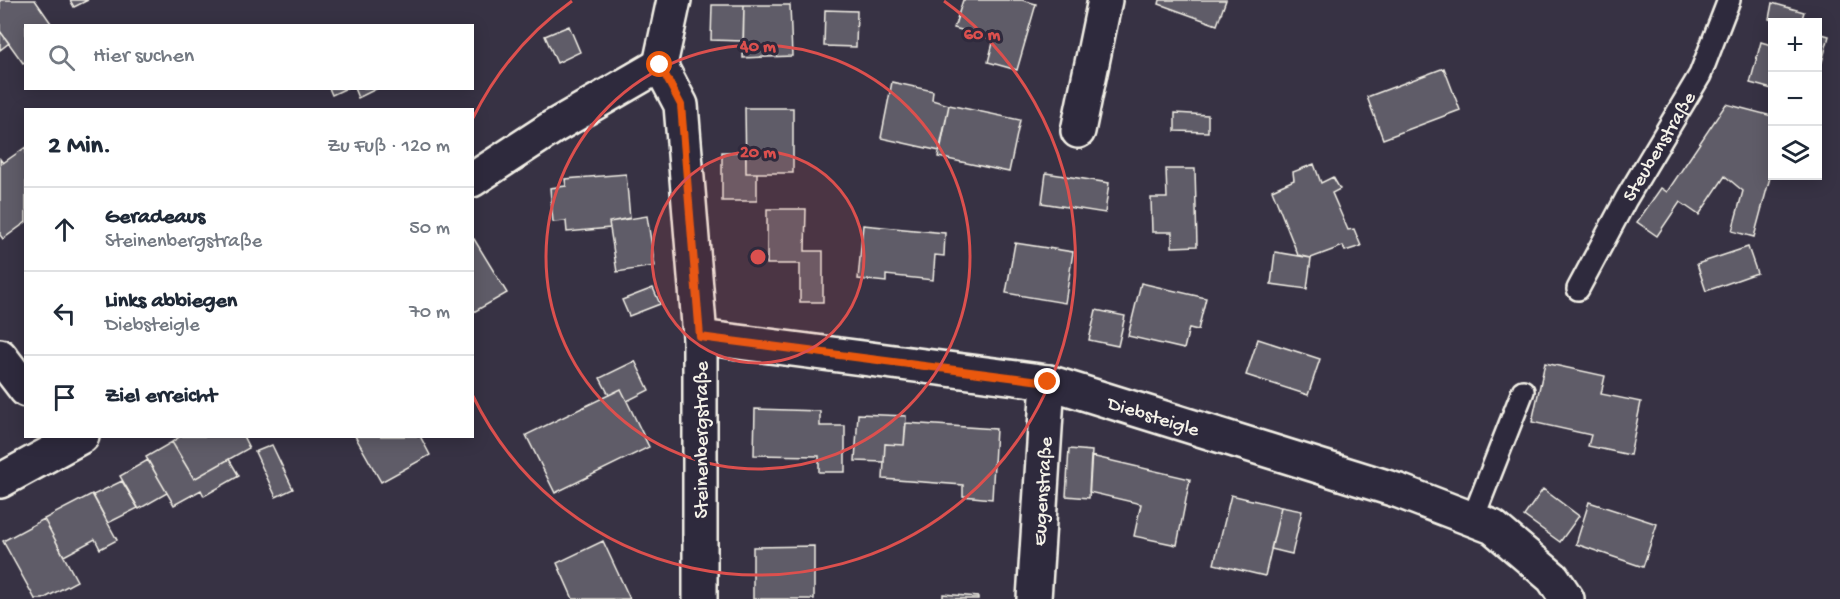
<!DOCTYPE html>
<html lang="de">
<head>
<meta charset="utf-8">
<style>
	body { margin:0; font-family:"Gochi Hand",sans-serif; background:#f6f6f7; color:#1f2937 }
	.controls { position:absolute; right:18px; top:18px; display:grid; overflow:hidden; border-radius:0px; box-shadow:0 3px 15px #0003 }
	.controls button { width:54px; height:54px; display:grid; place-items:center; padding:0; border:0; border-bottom:2px solid #e0e1e3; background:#fff; color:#1f2937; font:30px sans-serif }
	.stop { position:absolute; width:18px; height:18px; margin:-14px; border:4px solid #ea580c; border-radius:50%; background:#fff }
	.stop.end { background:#ea580c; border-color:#fff; box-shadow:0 2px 6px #0008 }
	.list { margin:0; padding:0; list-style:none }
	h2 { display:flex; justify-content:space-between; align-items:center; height:78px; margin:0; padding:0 24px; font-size:26px }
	h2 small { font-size:20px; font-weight:400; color:#747a83 }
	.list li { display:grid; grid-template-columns:39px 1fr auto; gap:18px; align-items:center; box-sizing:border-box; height:84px; padding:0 24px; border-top:2px solid #e0e1e3 }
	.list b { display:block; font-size:22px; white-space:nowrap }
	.list p { margin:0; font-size:20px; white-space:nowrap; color:#747a83 }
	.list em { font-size:20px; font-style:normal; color:#747a83 }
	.icon { flex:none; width:33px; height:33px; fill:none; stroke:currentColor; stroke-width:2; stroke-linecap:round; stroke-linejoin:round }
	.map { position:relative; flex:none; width:1840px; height:599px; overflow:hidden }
	.search { position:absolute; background:#fff; box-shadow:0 3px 15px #0003; left:24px; top:24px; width:450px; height:66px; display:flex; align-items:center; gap:15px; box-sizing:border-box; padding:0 21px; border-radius:0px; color:#747a83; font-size:22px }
	.panel { position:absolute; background:#fff; box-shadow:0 3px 15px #0003; left:24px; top:108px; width:450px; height:330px; border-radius:0px }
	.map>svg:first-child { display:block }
	.building { fill:#5f5c67; stroke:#f4f1e8; stroke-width:1.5 }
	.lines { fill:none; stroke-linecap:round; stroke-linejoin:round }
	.service-casing { stroke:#f4f1e8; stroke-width:26 }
	.minor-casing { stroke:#f4f1e8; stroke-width:38 }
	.service { stroke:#2f2a3d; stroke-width:21 }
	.minor { stroke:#2f2a3d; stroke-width:33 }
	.route { stroke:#ea580c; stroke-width:8 }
	.ring { fill:none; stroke:#dc504e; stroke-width:3 }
	.labels { text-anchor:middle; stroke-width:6; stroke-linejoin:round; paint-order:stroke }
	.street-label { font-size:20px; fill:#f4f1e8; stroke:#2f2a3d }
	.centre { fill:#dc504e; stroke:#2f2a3d; stroke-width:3 }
	.ring-label { font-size:18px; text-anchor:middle; font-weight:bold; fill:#dc504e; stroke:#2f2a3d; stroke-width:6; stroke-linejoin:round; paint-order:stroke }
</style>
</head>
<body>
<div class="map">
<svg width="1840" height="599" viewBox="0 0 1840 599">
	<rect width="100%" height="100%" fill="#373244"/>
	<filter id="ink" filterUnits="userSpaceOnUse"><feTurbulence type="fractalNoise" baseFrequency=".0167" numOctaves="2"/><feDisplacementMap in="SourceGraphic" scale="12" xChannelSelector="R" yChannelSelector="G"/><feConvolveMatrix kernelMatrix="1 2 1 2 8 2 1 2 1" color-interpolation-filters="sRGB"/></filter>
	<g filter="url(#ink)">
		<path class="building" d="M0 0H35L53 26H26V61L23 63 0 31Z
			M70 0H88L74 7Z
			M963 0H1022L1036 4 1017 70 988 62 994 39 954 28Z
			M1160 0H1226L1217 25 1159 4Z
			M1772 3 1804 12 1801 22H1780L1769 19Z
			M712 5H744L743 41 711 40Z
			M744 5H790L792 56 743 58Z
			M825 10 857 11 856 47 824 46Z
			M569 26 580 52 557 63 545 36Z
			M0 31 9 43 0 50Z
			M1818 33 1829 36 1822 62 1818 60Z
			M1772 39V89L1750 83 1761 42 1771 45Z
			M1444 68 1460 110 1383 139 1367 97Z
			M892 82 933 91 932 100 949 105 940 151 881 138Z
			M329 88H347L332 95Z
			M354 88H378L358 98Z
			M1726 104 1772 116V170L1754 237 1732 231 1743 191 1725 176 1699 215 1680 202 1657 236 1637 222 1661 188 1667 192Z
			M949 105 1020 120 1009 172 938 157Z
			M745 108H793V173H746Z
			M1175 113 1208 115V132L1175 131Z
			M26 147V222L3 239 0 235V159L3 163Z
			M722 152H746V173H757V201H722Z
			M1314 164 1321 183 1333 177 1340 189 1332 193 1348 230 1354 229 1361 246 1345 251 1343 246 1311 258 1298 255 1272 190 1294 180 1293 172Z
			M1166 169H1195L1197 246 1172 247V232H1152L1151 198H1167Z
			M1046 173 1109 183 1105 213 1042 203Z
			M626 174 630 218 609 222 610 228 567 232 566 221 553 222 550 188 566 186 565 179Z
			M767 209H806L805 251H823V302H800V264H767Z
			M647 216 655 266 617 272 609 222Z
			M863 225 945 233 944 256 935 255 933 280 886 275V282L858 279Z
			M474 239 507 293 472 313V240Z
			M1015 243 1073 252 1065 303 1006 293Z
			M1748 247 1757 273 1706 291 1697 264Z
			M1275 252 1311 258 1307 289 1271 284Z
			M1141 283 1206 298 1198 330 1189 328 1184 349 1128 336Z
			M653 288 660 304 629 316 622 300Z
			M1096 310 1125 316 1118 346 1089 340Z
			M1258 339 1320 359 1308 395 1246 375Z
			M635 361 649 390 627 401 621 389 609 395 600 378Z
			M1545 363 1605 376 1601 394 1641 402 1630 455 1588 446 1591 435 1532 422Z
			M621 389 649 447 555 493 526 435Z
			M755 409 820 411V426H845V472H819V456L754 455Z
			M858 414 906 416 904 445 885 444 884 462 855 461Z
			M906 423 996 429 992 499 963 496V485L883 479 885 444 904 445Z
			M181 436H243L249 448 194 479 172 442Z
			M355 436H420L430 455 381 482Z
			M172 442 194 479 229 459 239 476 204 496 201 490 174 505 146 457Z
			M272 445 293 489 276 497 255 452Z
			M1069 449 1092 451 1089 498 1066 496Z
			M1091 456 1190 479 1177 545 1134 536 1141 504 1089 492Z
			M148 460 167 493 139 509 120 476Z
			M122 481 138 508 108 523 93 495Z
			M1543 489 1579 516 1560 542 1524 516Z
			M92 494 117 540 100 549 95 539 64 556 44 519Z
			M1231 495 1281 507 1265 576 1214 564Z
			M1589 502 1657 524 1643 567 1576 544Z
			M1281 507 1302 511 1292 554 1271 549Z
			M44 519 77 581 43 599H35L3 541Z
			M603 541 630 599H573L557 563Z
			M814 546V599H753V547Z
			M943 594 978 597V599H943Z"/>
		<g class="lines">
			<g class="service-casing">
				<g id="service">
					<path id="s1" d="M1578 289 1626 199 1700 75 1729 0"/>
					<path d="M1473 518 1523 391"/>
				</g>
			</g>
			<g class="minor-casing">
				<g id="minor">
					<path d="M674 0 660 65 681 105 700 337V599"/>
					<path d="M1078 131 1105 0"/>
					<path d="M472 180 553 127 660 65"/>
					<path id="s2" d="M700 337 1048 382 1399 491 1493 527 1553 578 1567 599"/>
					<path d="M0 356 26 390"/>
					<path d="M0 481 82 436"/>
					<path id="s3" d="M1034 599 1048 382"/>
				</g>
			</g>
			<use href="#service" class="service"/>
			<use href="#minor" class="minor"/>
		</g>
	</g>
	<g class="lines" filter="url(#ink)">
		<path class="route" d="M660 65 681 105 700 337 1048 382"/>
	</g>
	<circle cx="758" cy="257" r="106" fill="#dc504e" fill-opacity=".12"/>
	<g class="ring">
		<circle cx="758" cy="257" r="106"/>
		<circle cx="758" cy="257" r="212"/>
		<path d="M473 118A317 317 0 0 1 572 1M944 1A317 317 0 1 1 473 396"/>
	</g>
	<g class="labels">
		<g class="street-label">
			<text dy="7" stroke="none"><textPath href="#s1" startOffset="164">Steubenstraße</textPath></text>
			<text dy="7" stroke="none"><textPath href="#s2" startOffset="462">Diebsteigle</textPath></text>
			<text transform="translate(700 440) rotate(-90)" y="7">Steinenbergstraße</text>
			<text dy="7" stroke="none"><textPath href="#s3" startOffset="108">Eugenstraße</textPath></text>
		</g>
	</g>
	<circle cx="758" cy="257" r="9" class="centre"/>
	<g class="ring-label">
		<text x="982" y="39">60 m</text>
		<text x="758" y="51">40 m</text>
		<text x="758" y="157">20 m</text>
	</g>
</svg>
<div class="controls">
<button>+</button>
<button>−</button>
<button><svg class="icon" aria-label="layers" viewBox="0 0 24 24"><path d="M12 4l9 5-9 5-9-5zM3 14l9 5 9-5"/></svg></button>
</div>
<div class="stop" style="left:660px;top:65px"></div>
<div class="stop end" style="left:1048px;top:382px"></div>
<div class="search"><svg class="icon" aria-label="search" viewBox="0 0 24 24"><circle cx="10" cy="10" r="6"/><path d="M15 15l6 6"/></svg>Hier suchen</div>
<section class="panel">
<h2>2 Min.<small>Zu Fuß · 120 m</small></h2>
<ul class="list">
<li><svg class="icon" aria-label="ahead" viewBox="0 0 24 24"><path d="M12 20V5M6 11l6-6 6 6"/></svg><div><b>Geradeaus</b><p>Steinenbergstraße</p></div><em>50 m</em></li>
<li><svg class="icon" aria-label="left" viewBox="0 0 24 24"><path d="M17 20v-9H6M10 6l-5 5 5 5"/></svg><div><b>Links abbiegen</b><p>Diebsteigle</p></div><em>70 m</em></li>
<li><svg class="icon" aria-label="arrive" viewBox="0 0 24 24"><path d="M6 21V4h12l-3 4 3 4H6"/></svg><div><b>Ziel erreicht</b></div></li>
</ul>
</section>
</div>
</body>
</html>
